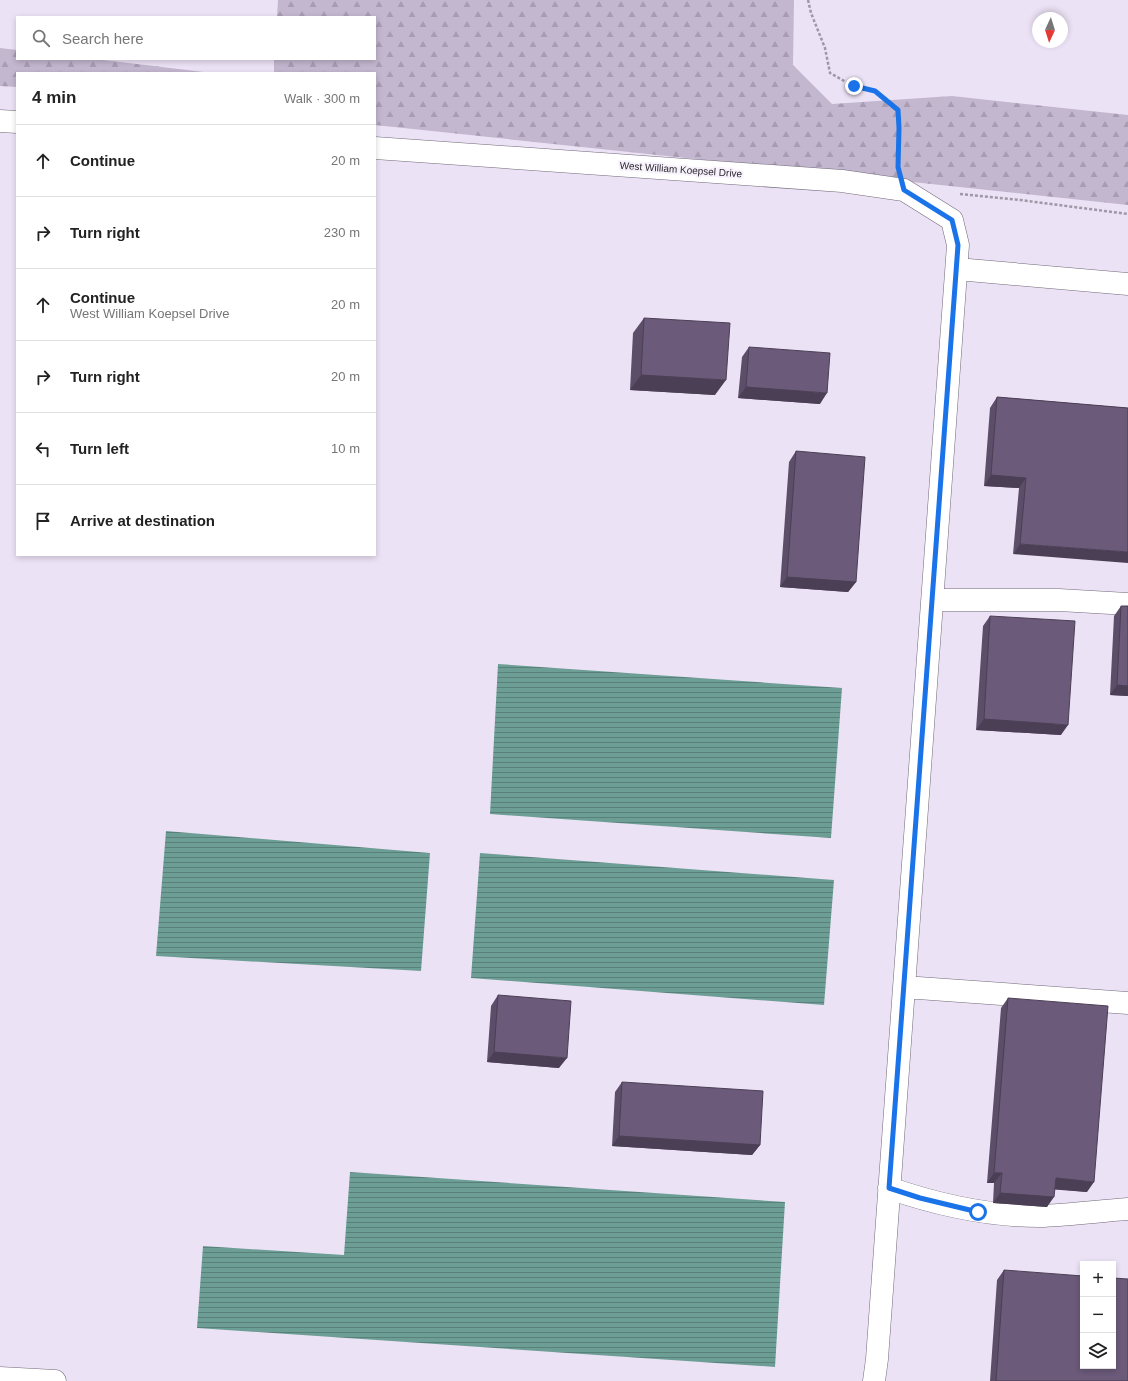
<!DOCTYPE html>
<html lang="en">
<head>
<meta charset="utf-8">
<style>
	body { margin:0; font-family:Arial,sans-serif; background:#f2f2f2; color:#222 }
	.controls { position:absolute; right:12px; bottom:12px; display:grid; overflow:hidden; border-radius:0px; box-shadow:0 2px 6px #0003 }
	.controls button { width:36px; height:36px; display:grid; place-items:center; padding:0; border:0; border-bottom:1px solid #e0e0e0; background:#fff; color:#222; font:20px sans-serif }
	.compass { position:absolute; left:1032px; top:12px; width:36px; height:36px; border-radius:50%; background:#fff; box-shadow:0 2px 6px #0003; rotate:184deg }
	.stop { position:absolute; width:12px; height:12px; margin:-9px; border:3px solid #1a73e8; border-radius:50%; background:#fff }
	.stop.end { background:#1a73e8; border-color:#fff; box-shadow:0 1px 4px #0008 }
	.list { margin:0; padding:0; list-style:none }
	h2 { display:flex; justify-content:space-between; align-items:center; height:52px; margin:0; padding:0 16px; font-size:17px }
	h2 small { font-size:13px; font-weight:400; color:#767676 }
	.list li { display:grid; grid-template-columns:26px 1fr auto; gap:12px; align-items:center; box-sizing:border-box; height:72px; padding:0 16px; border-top:1px solid #e0e0e0 }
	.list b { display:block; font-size:15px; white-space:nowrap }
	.list p { margin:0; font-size:13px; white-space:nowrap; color:#767676 }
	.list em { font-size:13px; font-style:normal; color:#767676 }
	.icon { flex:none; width:22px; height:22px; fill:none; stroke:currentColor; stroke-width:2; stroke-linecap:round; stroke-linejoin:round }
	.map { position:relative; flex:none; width:1128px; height:1381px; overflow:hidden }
	.search { position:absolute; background:#fff; box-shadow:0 2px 6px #0003; left:16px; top:16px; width:360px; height:44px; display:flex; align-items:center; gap:10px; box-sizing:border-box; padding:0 14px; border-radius:0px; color:#767676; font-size:15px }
	.panel { position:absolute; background:#fff; box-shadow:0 2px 6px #0003; left:16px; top:72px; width:360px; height:484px; border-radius:0px }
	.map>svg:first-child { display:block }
	.forest { fill:url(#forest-firs) }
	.water { fill:url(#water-rules) }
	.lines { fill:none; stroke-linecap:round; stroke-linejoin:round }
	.minor-casing { stroke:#716979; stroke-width:23 }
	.path { stroke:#9f97a6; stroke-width:2.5; stroke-dasharray:3 2; stroke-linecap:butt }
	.minor { stroke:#fff; stroke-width:22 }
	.wall { fill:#5c4d69 }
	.shaded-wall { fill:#4b3f55 }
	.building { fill:#6b5a7a; stroke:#4b3f55 }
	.route { stroke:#1a73e8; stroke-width:5 }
	.labels { text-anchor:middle; stroke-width:4; stroke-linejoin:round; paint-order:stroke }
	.street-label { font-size:10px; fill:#2b282f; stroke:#f7f1fc }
</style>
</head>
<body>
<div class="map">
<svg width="1128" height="1381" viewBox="0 0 1128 1381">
	<defs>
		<pattern id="forest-firs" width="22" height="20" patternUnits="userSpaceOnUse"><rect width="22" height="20" fill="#c3b6cf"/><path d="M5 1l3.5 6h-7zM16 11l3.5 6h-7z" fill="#a89cb2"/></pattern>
		<pattern id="water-rules" width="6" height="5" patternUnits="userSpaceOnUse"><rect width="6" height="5" fill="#6c9e95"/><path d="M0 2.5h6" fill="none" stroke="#59817a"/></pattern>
	</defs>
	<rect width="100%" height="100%" fill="#ece2f5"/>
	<path class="forest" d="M278 0H794L793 65 832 104 952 96 1128 115V205L375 125V73H274V59H375V17H277Z
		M0 48 17 50V59H95L212 73H17V87L0 86Z"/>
	<path class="water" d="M498 664 842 688 831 838 490 814Z
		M166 831 430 853 421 971 156 956Z
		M480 853 834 880 824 1005 471 978Z
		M350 1172 785 1202 775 1367 197 1328 203 1246 344 1255Z"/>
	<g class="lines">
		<g class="minor-casing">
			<path id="minor" d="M0 121 17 122
				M375 148 842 181 904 190 952 220 958 245 877 1359 874 1381
				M957 269 1128 284
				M933 600H1059L1128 604
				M904 987 1128 1003
				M889 1188C938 1205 987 1216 1039 1216 1069 1215 1099 1211 1128 1209
				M0 1378 55 1381"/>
		</g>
		<path class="path" d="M808 0 811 13 825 48 830 73 853 86 875 91 898 110 899 128 898 164
			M960 194 1020 200 1128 214"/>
		<use href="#minor" class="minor"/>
	</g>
	<path class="wall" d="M644 318 715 395 630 390 633 333Z
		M749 347 820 404 738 398 742 357Z
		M997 397 1128 408 1013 554 1019 488 984 486 990 408Z
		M796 451 856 582 848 592 780 587 789 462Z
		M1121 606H1128V696L1110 695 1114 616Z
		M990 616 1061 735 976 730 983 626Z
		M498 995 559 1068 487 1062 491 1006Z
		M1008 998 1087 1192 1055 1189 1047 1207 993 1203 994 1183H987L1001 1008Z
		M622 1082 760 1145 752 1155 612 1146 615 1092Z
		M1004 1270 1128 1381H990L997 1280Z"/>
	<path class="shaded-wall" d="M641 375 726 380 715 395 630 390Z
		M746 387 827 393 820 404 738 398Z
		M991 475 1026 478 1019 488 984 486Z
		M1020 544 1128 552V563L1013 554Z
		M787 577 856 582 848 592 780 587Z
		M1117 685 1128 686V696L1110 695Z
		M984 719 1068 725 1061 735 976 730Z
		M494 1052 567 1058 559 1068 487 1062Z
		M619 1136 760 1145 752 1155 612 1146Z
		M994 1173H1002L994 1183H987Z
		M1056 1178 1094 1182 1087 1192 1048 1189Z
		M1000 1193 1054 1197 1047 1207 993 1203Z"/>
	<path class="building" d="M644 318 730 323 726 380 641 375Z
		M749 347 830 353 827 393 746 387Z
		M997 397 1128 408V552L1020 544 1026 478 991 475Z
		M796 451 865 457 856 582 787 577Z
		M1121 606H1128V686L1117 685Z
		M990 616 1075 621 1068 725 984 719Z
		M498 995 571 1001 567 1058 494 1052Z
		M1008 998 1108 1006 1094 1182 1056 1178 1054 1197 1000 1193 1002 1173H994Z
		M622 1082 763 1091 760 1145 619 1136Z
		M1004 1270 1083 1276V1366H1113V1278L1128 1279V1381H996Z"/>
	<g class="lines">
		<path class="route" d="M854 86 875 91 898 110 899 128 898 167 904 190 952 220 958 245 889 1188 920 1198 978 1212"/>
	</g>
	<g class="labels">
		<g class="street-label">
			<text transform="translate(681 169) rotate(4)" y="4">West William Koepsel Drive</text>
		</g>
	</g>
</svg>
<div class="controls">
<button>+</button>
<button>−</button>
<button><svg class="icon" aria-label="layers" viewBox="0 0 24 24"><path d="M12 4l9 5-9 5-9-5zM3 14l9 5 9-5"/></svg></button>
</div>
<svg class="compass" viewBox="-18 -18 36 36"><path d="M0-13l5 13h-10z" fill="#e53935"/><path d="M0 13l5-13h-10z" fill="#767676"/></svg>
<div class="stop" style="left:978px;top:1212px"></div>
<div class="stop end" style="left:854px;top:86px"></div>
<div class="search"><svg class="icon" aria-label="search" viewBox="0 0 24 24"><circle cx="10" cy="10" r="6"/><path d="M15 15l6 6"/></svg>Search here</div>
<section class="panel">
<h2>4 min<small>Walk · 300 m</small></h2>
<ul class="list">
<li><svg class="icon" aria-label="ahead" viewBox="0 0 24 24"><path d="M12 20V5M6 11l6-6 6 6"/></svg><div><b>Continue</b></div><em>20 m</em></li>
<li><svg class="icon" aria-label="right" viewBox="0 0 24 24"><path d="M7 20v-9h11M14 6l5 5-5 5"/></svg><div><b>Turn right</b></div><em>230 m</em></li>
<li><svg class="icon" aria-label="ahead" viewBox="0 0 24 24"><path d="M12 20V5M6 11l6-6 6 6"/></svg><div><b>Continue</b><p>West William Koepsel Drive</p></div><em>20 m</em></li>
<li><svg class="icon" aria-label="right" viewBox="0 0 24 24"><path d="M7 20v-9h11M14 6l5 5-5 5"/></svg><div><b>Turn right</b></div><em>20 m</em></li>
<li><svg class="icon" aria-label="left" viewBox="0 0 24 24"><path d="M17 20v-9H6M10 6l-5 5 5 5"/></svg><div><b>Turn left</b></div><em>10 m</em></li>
<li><svg class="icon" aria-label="arrive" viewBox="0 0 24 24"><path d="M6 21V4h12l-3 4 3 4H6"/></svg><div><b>Arrive at destination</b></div></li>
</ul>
</section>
</div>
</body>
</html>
